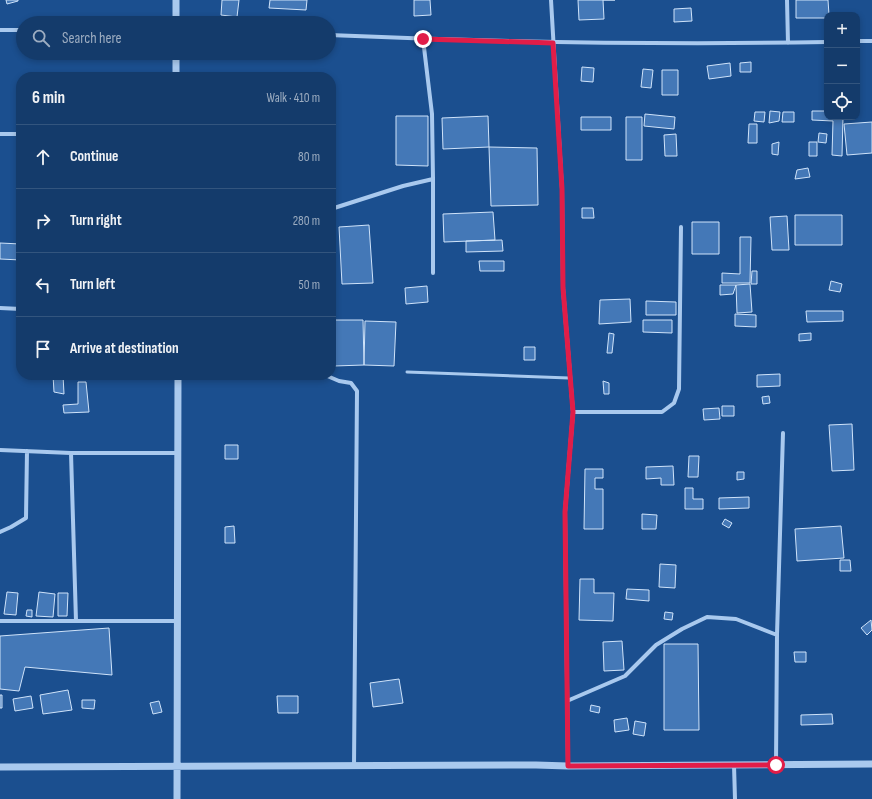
<!DOCTYPE html>
<html lang="en">
<head>
<meta charset="utf-8">
<style>
	body { margin:0; font-family:"Sofia Sans Condensed",sans-serif; background:#1d4271; color:#f1f3f6 }
	.controls { position:absolute; right:12px; top:12px; display:grid; overflow:hidden; border-radius:8px; box-shadow:0 2px 6px #0003 }
	.controls button { width:36px; height:36px; display:grid; place-items:center; padding:0; border:0; border-bottom:1px solid #33557e; background:#143b6b; color:#f1f3f6; font:20px sans-serif }
	.stop { position:absolute; width:12px; height:12px; margin:-9px; border:3px solid #e11d48; border-radius:50%; background:#fff }
	.stop.end { background:#e11d48; border-color:#fff; box-shadow:0 1px 4px #0008 }
	.list { margin:0; padding:0; list-style:none }
	h2 { display:flex; justify-content:space-between; align-items:center; height:52px; margin:0; padding:0 16px; font-size:17px }
	h2 small { font-size:13px; font-weight:400; color:#9dadc1 }
	.list li { display:grid; grid-template-columns:26px 1fr auto; gap:12px; align-items:center; box-sizing:border-box; height:64px; padding:0 16px; border-top:1px solid #33557e }
	.list b { display:block; font-size:15px; white-space:nowrap }
	.list em { font-size:13px; font-style:normal; color:#9dadc1 }
	.icon { flex:none; width:22px; height:22px; fill:none; stroke:currentColor; stroke-width:2; stroke-linecap:round; stroke-linejoin:round }
	.map { position:relative; flex:none; width:872px; height:799px; overflow:hidden }
	.search { position:absolute; background:#143b6b; box-shadow:0 2px 6px #0003; left:16px; top:16px; width:320px; height:44px; display:flex; align-items:center; gap:10px; box-sizing:border-box; padding:0 14px; border-radius:22px; color:#9dadc1; font-size:15px }
	.panel { position:absolute; background:#143b6b; box-shadow:0 2px 6px #0003; left:16px; top:72px; width:320px; height:308px; border-radius:16px }
	.map>svg:first-child { display:block }
	.building { fill:#4478b7; stroke:#cfe3fa }
	.lines { fill:none; stroke-linecap:round; stroke-linejoin:round }
	.service { stroke:#a9c9ee; stroke-width:3 }
	.minor { stroke:#a9c9ee; stroke-width:4 }
	.tertiary { stroke:#a9c9ee; stroke-width:7 }
	.route { stroke:#e11d48; stroke-width:5 }
</style>
</head>
<body>
<div class="map">
<svg width="872" height="799" viewBox="0 0 872 799">
	<rect width="100%" height="100%" fill="#1b4f8f"/>
	<path class="building" d="M6 0H18V1L7 4Z
		M222 0H239L237 17 221 15Z
		M270 0H307L306 10 269 8Z
		M414 0H430L431 15 414 16Z
		M578 0H615H603L604 19 579 20Z
		M796 0H828L829 15H827V18H796Z
		M691 8 692 21 674 22V9Z
		M751 62V72H740V63Z
		M730 63 731 76 709 79 707 66Z
		M582 67 594 68 593 82 581 81Z
		M643 69 653 70 651 88 641 87Z
		M662 70H678V95H662Z
		M770 111 780 112 779 121 769 123Z
		M812 111H827V117H843L842 156 832 155 833 121 812 120Z
		M755 112H765L764 122 754 121Z
		M783 112H794V122H782Z
		M645 114 675 117 674 129 644 126Z
		M396 116H428V166L396 165Z
		M488 116 489 147 443 149 442 118Z
		M581 117H611V130H581Z
		M626 117H642V160H626Z
		M872 122V153L847 155 844 124Z
		M749 124H757V143H748Z
		M819 133 827 134 826 143 818 142Z
		M676 134 677 156H665L664 135Z
		M779 142 778 155 772 154V144Z
		M809 142H817V156H809Z
		M489 147 537 148 538 205 491 206Z
		M808 168 810 177 795 179 797 170Z
		M582 208H593L594 218H582Z
		M493 212 495 240 444 242 443 214Z
		M795 215H842V245H795Z
		M787 216 789 250H772L770 217Z
		M692 222H719V254H692Z
		M369 225 373 283 342 284 339 227Z
		M740 237H751L750 283H722V273L740 274Z
		M502 240 503 251 466 252V241Z
		M0 243 21 244V260L0 259Z
		M479 261H504V271H480Z
		M752 271H757V284H751Z
		M831 281 842 284 840 292 829 290Z
		M750 284 752 312 737 313 736 285Z
		M720 285H736L733 294 720 295Z
		M427 286 428 302 406 304 405 288Z
		M630 299 631 322 599 324 600 300Z
		M646 301 676 302V315H646Z
		M806 311H843V321L807 322Z
		M735 314 756 315V327L735 326Z
		M333 320H363L364 365 334 366Z
		M643 320H672V333L643 332Z
		M365 321 396 322 394 366 364 365Z
		M609 333 614 334 612 353H607Z
		M811 333V340L799 341V334Z
		M524 347H535V360H524Z
		M780 374V386L757 387V375Z
		M53 375H63L64 394 54 392Z
		M603 381 609 383V394H604Z
		M78 382H86L89 412 64 413 63 405 78 404Z
		M769 396 770 403 763 404 762 397Z
		M722 406H734V416H722Z
		M719 408 720 419 704 420 703 409Z
		M852 424 854 470 832 471 829 425Z
		M225 445H238V459H225Z
		M689 456H699L698 477H688Z
		M673 466 674 485H661V478L646 479V467Z
		M585 469H603V478H595V489H603V529H584Z
		M737 472H744V479L737 480Z
		M685 488H693V499H703V509H685Z
		M749 497V508L719 509V498Z
		M642 514 657 515 656 529H642Z
		M725 519 732 523 729 528 722 524Z
		M234 526 235 543H225V527Z
		M841 526 844 558 797 561 795 529Z
		M840 560H850L851 571H840Z
		M660 564 676 565 675 588 659 587Z
		M580 579H594V593H614L613 621 579 620Z
		M627 589 649 590V601L626 599Z
		M7 592 18 593 16 615 4 614Z
		M39 592 55 594 53 617 36 616Z
		M58 593H68L67 616H58Z
		M27 610H32V617L26 616Z
		M665 612 673 613 672 620 664 619Z
		M871 620 872 630 867 635 861 628Z
		M109 628 112 675 25 667 19 691 0 689V636Z
		M622 641 624 670 604 671 603 642Z
		M664 644H698L699 730H664Z
		M794 652H806V662H795Z
		M399 679 403 703 373 707 370 683Z
		M68 690 72 710 43 714 40 695Z
		M0 695H2V708H0Z
		M31 696 33 708 15 711 13 699Z
		M277 696H298V713H278Z
		M82 700H95L94 709 82 708Z
		M159 701 162 712 153 714 150 703Z
		M591 705 600 707 599 713 590 711Z
		M832 714 833 724 801 725V715Z
		M627 718 629 730 615 732 614 720Z
		M635 721 646 723 644 736 633 734Z"/>
	<g class="lines">
		<path class="service" d="M407 372 569 378"/>
		<path class="minor" d="M551 0 562 189 563 288 573 412 565 512 568 766
			M787 0 788 43
			M0 30H23
			M329 35C495 42 661 45 827 42
			M857 41H872
			M0 134H21
			M433 179V273
			M331 209 403 186 433 179 432 114 423 39
			M0 308 21 309
			M325 375 339 381 351 383 357 391 354 766
			M573 412H662L674 403 679 389 681 227
			M0 450 71 453H178
			M71 453 76 621
			M0 532 11 527 26 518 27 451
			M0 621H177
			M567 701 625 676 656 645 682 629 707 617 736 619 777 635
			M734 765 735 799
			M776 765 777 635 783 433"/>
		<path class="tertiary" d="M176 23V0
			M176 53V77
			M0 767 536 765 568 766 872 764
			M177 799 178 375"/>
	</g>
	<g class="lines">
		<path class="route" d="M423 39 553 43 562 189 563 288 573 412 565 512 568 766 776 765"/>
	</g>
</svg>
<div class="controls">
<button>+</button>
<button>−</button>
<button><svg class="icon" aria-label="locate" viewBox="0 0 24 24"><circle cx="12" cy="12" r="6"/><path d="M12 2v4M12 18v4M2 12h4M18 12h4"/></svg></button>
</div>
<div class="stop" style="left:776px;top:765px"></div>
<div class="stop end" style="left:423px;top:39px"></div>
<div class="search"><svg class="icon" aria-label="search" viewBox="0 0 24 24"><circle cx="10" cy="10" r="6"/><path d="M15 15l6 6"/></svg>Search here</div>
<section class="panel">
<h2>6 min<small>Walk · 410 m</small></h2>
<ul class="list">
<li><svg class="icon" aria-label="ahead" viewBox="0 0 24 24"><path d="M12 20V5M6 11l6-6 6 6"/></svg><div><b>Continue</b></div><em>80 m</em></li>
<li><svg class="icon" aria-label="right" viewBox="0 0 24 24"><path d="M7 20v-9h11M14 6l5 5-5 5"/></svg><div><b>Turn right</b></div><em>280 m</em></li>
<li><svg class="icon" aria-label="left" viewBox="0 0 24 24"><path d="M17 20v-9H6M10 6l-5 5 5 5"/></svg><div><b>Turn left</b></div><em>50 m</em></li>
<li><svg class="icon" aria-label="arrive" viewBox="0 0 24 24"><path d="M6 21V4h12l-3 4 3 4H6"/></svg><div><b>Arrive at destination</b></div></li>
</ul>
</section>
</div>
</body>
</html>
